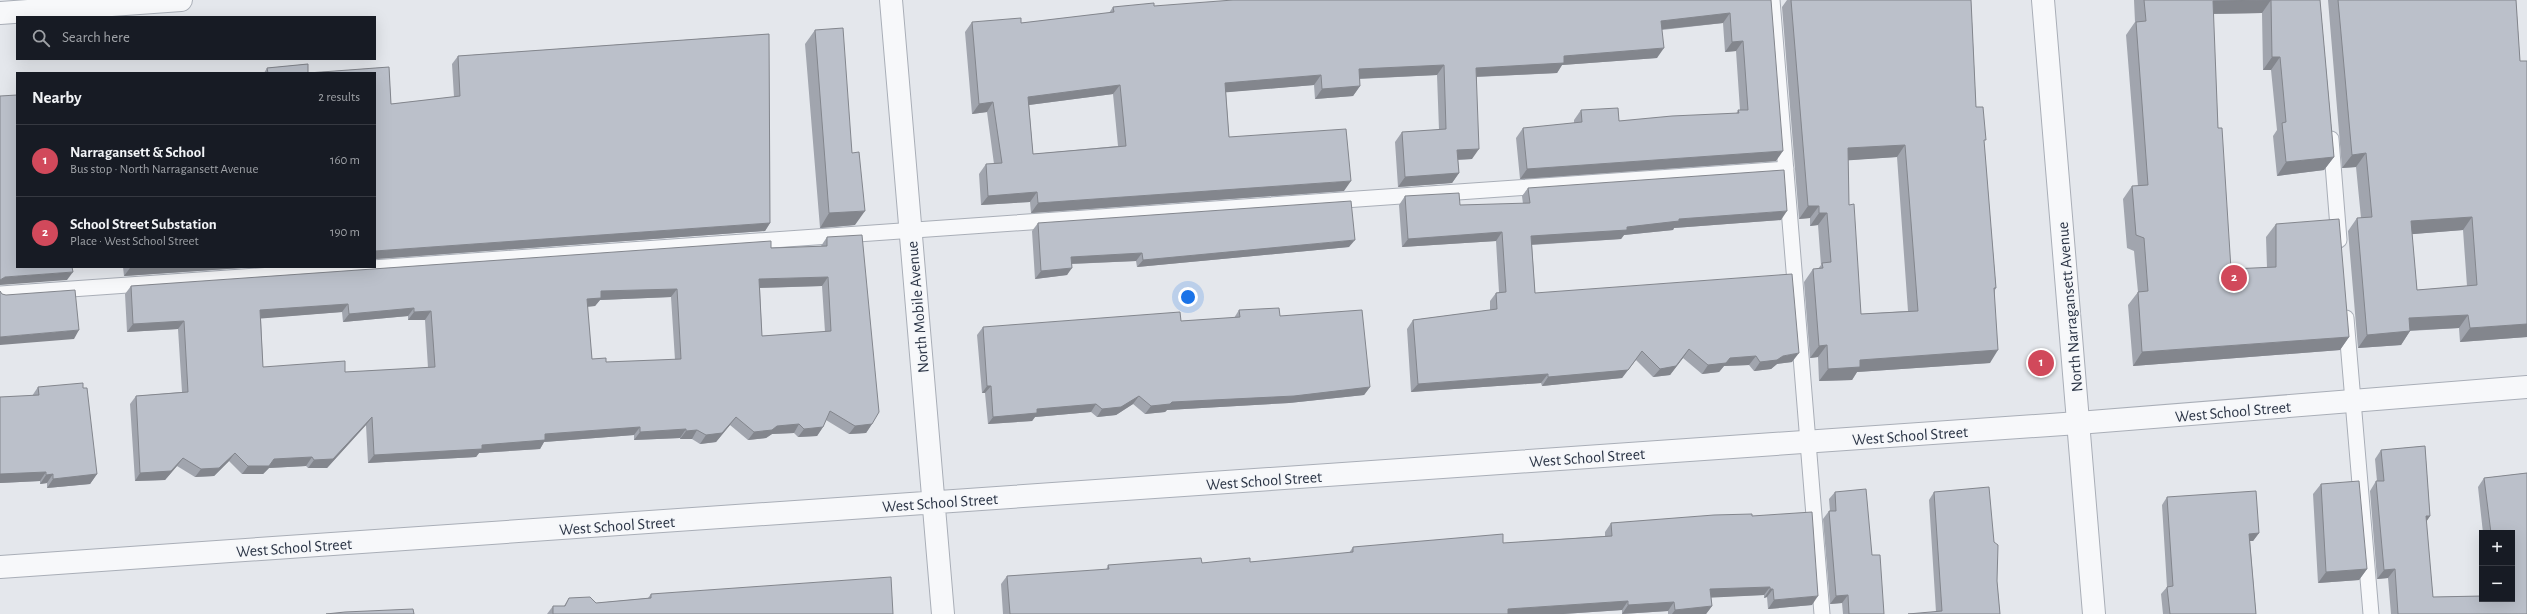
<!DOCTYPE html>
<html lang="en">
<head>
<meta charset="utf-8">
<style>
	body { margin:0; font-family:"Alegreya Sans",sans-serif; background:#20242c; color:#f1f3f6 }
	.controls { position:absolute; right:12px; bottom:12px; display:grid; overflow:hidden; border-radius:0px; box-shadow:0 4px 16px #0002 }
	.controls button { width:36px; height:36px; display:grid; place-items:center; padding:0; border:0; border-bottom:1px solid #363941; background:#171b24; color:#f1f3f6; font:20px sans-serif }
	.you { position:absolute; left:1188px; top:297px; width:14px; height:14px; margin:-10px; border:3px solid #fff; border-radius:50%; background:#1a73e8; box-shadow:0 0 0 6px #1a73e833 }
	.badge { display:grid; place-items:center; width:26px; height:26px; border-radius:50%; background:#d1495b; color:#fff; font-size:13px; font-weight:700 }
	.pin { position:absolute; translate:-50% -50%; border:2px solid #fff; box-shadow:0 1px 4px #0006 }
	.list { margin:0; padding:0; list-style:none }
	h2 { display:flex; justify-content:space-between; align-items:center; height:52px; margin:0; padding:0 16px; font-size:17px }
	h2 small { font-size:13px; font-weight:400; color:#9ea1a6 }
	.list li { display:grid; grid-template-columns:26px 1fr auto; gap:12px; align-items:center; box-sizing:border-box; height:72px; padding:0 16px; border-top:1px solid #363941 }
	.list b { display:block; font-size:15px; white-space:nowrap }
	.list p { margin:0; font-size:13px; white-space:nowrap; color:#9ea1a6 }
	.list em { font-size:13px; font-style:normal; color:#9ea1a6 }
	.icon { flex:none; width:22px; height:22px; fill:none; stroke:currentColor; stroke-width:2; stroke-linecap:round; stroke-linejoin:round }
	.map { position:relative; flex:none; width:2527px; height:614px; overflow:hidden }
	.search { position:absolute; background:#171b24; box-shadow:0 4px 16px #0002; left:16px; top:16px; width:360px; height:44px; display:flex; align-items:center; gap:10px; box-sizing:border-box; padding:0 14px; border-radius:0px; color:#9ea1a6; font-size:15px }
	.panel { position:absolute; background:#171b24; box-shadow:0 4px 16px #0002; left:16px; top:72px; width:360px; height:196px; border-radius:0px }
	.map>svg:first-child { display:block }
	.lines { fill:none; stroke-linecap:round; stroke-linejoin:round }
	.service-casing { stroke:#a9aeb7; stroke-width:17 }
	.minor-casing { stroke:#a9aeb7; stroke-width:24 }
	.tertiary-casing { stroke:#a9aeb7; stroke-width:24 }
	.service { stroke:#f7f8fa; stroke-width:15 }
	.minor { stroke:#f7f8fa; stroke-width:22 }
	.tertiary { stroke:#f7f8fa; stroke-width:22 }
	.wall { fill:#a1a5ae; fill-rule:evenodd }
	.shaded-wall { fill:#83868d }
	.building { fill:#bbc0ca; stroke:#83868d; fill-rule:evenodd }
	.labels { text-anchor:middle; stroke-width:3; stroke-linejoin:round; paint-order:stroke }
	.street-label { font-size:16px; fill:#2b3445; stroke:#f4f6f9 }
</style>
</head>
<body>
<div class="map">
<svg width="2527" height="614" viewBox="0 0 2527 614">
	<rect width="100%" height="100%" fill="#e4e7ec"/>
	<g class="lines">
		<g class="service-casing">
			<path id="service" d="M1772 0 1822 614
				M2331 139 2339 240
				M0 294 1786 169
				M2346 318 2371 614"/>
		</g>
		<g class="minor-casing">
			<path id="minor" d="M891 0 943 614
				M0 13 181 0
				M0 567 2078 423 2527 387"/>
		</g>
		<g class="tertiary-casing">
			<path id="tertiary" d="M2043 0 2094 614"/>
		</g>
		<use href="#service" class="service"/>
		<use href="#minor" class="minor"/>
		<use href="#tertiary" class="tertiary"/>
	</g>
	<path class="wall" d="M1771 0 1776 161 1520 179 1516 138 1523 128 1574 123V120L1581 110 1619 121 1736 114 1738 110H1740L1736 51 1725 52 1723 23 1662 30 1657 58 1562 65 1557 73 1477 77 1472 159 1458 160 1459 173 1452 183 1398 187 1395 142 1402 132 1439 130 1437 75 1359 79 1360 86 1353 96 1315 99 1314 85 1226 92 1229 137 1344 191 1031 213 1030 202 981 205 979 174 986 164H994L987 112 972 114 965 32 972 22 1021 23 1109 13 1113 7ZM1113 94 1118 146 1033 154 1029 105Z
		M1787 0H1971L1976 107 1984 143 1996 288 1995 290 1990 363 1857 372 1852 380 1819 381 1818 357 1810 358 1804 282 1813 269H1818L1821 265 1818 225 1810 226V218L1799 219 1782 7ZM1897 157 1908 311 1861 314 1849 205 1848 160Z
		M2134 0H2320L2334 157 2324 170 2277 176 2273 136 2277 130 2271 70H2263L2262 13 2213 14 2218 128 2231 269 2267 268 2266 237 2276 224 2349 337 2340 350 2133 366 2128 305 2138 292 2134 251 2127 248 2123 199 2132 186H2138L2126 35 2135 22Z
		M2328 0H2516L2520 61H2527V337L2460 342 2459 328 2410 331 2401 345 2358 348 2348 231 2357 218H2361L2356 167 2342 168ZM2463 230 2467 286 2417 290 2412 234Z
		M815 30 855 225 820 228 805 44Z
		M769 34 770 223 765 231 375 259V73H264L267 68 308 64V73L389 67 391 104 454 97 452 64 458 56Z
		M1528 188 1781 220 1674 228 1673 230 1624 235 1621 239 1532 245 1535 293 1792 362 1777 364 1771 369 1754 371 1749 365 1724 366 1719 372 1702 374 1683 358 1670 375 1653 377 1636 360 1622 378 1542 386 1541 383 1411 392 1407 329 1413 320 1490 310V301L1496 293 1499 292 1496 241 1402 247 1399 205 1405 196 1460 205 1523 204 1522 196Z
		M1038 223 1349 247 1137 267 1136 261 1072 264 1067 275 1035 279 1032 231Z
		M827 237 872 424 866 433 849 434 826 420 823 427 817 436 798 437 794 433 772 434 766 438 748 440 730 425 716 442 700 444 692 439H680V438L634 440V435L544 442 540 449 479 453 476 457 368 463 366 425 327 468H308L306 466 269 468 263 474H242L229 461 214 476 195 477 177 466 165 480 135 481 130 404 136 396 182 392 178 329 127 332 125 294 131 286 771 248 821 246ZM822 286 825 332 762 336 760 288ZM671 297 675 360 606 362 592 359 587 307 595 306 600 300ZM342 312 343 322 408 316V320H425L428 368 345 372 263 367 261 318Z
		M123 267H257L124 276Z
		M1239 310 1280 316 1370 387 1364 395 1289 403 1167 410 1165 412 1145 414 1133 404 1116 415 1097 417 1091 412 1035 417 1032 421 988 424 985 393H982L977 335 983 327 1181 321 1234 318Z
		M38 387 97 474 90 484 47 488V483L40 484V481L0 483V397L32 396Z
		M2425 446 2430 516 2426 522 2433 597 2482 596V599H2512V533H2483L2478 487 2484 478 2527 473V614H2391L2388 578 2377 579 2370 491 2376 481H2377L2375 459 2381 450Z
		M2321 484 2367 569 2359 580 2318 583 2313 494Z
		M1835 492 1872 555 1884 614H1843L1842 603 1830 604 1823 519 1829 511H1830L1829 499Z
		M1934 492 1997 581 2000 614 1936 612 1929 500Z
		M2167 497 2259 533 2253 541H2250L2256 614H2163L2161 594 2167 587 2162 505Z
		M1752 516 1812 605 1768 609 1767 597 1764 598V595L1711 597 1712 606 1706 614H1668V611L1622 614V610L1563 614H1003L1001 584 1007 576 1106 570 1108 565 1250 562 1349 553 1353 547 1503 543 1605 536V532L1611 523Z
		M2482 539V572L2479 543Z
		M651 594 893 614H547L553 606H564L569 598 596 603 648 598Z"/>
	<path class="shaded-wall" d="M2271 0 2262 13 2204 14 2213 1Z
		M1730 13 1723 23 1655 30 1661 21Z
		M1743 41 1736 51 1725 52 1732 42Z
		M1664 48 1657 58 1562 65 1557 73 1469 77 1476 68 1564 56Z
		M2272 57H2280L2271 70H2263Z
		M1444 65 1437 75 1352 79 1359 69Z
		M1321 75 1314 85 1218 93 1225 83Z
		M1120 85 1113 94 1021 106 1028 97Z
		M1360 86 1353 96 1315 99 1322 89Z
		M993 102 987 112 972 114 979 104Z
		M1905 145 1897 157 1839 161 1848 148Z
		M1479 149 1472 159 1450 160 1457 150Z
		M1783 151 1776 161 1520 179 1527 169Z
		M2366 153 2356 167 2342 168 2352 155Z
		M2334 157 2324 170 2277 176 2286 162Z
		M1459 173 1452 183 1398 187 1405 177Z
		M1351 181 1344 191 1031 213 1038 203Z
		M1037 192 1030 202 981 205 988 196Z
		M1808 206H1819L1810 218 1799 219Z
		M865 211 855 225 820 228 829 213Z
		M1787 211 1781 220 1674 228 1673 230 1624 235 1621 239 1525 245 1531 236 1627 227 1679 219Z
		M1819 213H1827L1818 225 1810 226Z
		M2472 217 2463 230 2402 235 2411 221Z
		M770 223 765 231 375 259V251Z
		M1502 232 1496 241 1402 247 1408 239Z
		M1355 240 1349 247 1137 267 1143 260Z
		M1142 253 1136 261 1066 264 1071 257Z
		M145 267H257L124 276 130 268Z
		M1072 268 1067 275 1035 279 1041 271Z
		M73 272 67 280 0 285V280L5 277Z
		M828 277 822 286 754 288 759 279Z
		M677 289 671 297 600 300 595 306 581 307 587 299 601 291Z
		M348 304 342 312 255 319 260 310Z
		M414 308 408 316 343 322 349 314Z
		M431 311 425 320H408L414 312Z
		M2468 315 2459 328 2400 331 2409 318Z
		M184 321 178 329 127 332 133 324Z
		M2527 324V337L2460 342 2470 328Z
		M79 330 74 339 0 345V337Z
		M2410 331 2401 345 2358 348 2367 335Z
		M2349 337 2340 350 2133 366 2142 352Z
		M1827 345 1818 357 1810 358 1819 346Z
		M1689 349 1683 358 1670 375 1653 377 1660 369Z
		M1998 350 1990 363 1857 372 1852 380 1819 381 1828 369 1860 360Z
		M1642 351 1622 378 1542 386 1548 377Z
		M1799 353 1792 362 1777 364 1771 369 1754 371 1760 362 1783 356Z
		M1756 356 1749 365 1724 366 1719 372 1702 374 1708 365 1730 358Z
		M1548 374 1541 383 1411 392 1418 384Z
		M987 386H991L985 393H982Z
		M1370 387 1364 395 1289 403 1167 410 1165 412 1145 414 1151 406 1172 402Z
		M1139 396 1133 404 1116 415 1097 417 1102 409Z
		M1096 404 1091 412 1035 417 1032 421 988 424 993 417 1037 409Z
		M372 417 366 425 327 468H308L314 460Z
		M736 417 730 425 716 442 700 444 706 435Z
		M799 424 794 433 772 434 766 438 748 440 754 432 777 426Z
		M872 424 866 433 849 434 855 426Z
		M640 427 634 435 544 442 540 449 479 453 476 457 368 463 374 455 482 445 545 434Z
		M823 427 817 436 798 437 804 429Z
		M686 429 680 438 634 440 640 432Z
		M697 430 692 439H680L686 431Z
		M235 453 229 461 214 476 195 477 201 469Z
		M312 457 306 466 269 468 263 474H242L248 466 274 459Z
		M183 458 177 466 165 480 135 481 140 473Z
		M46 472 40 481 0 483V474Z
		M53 474 47 483 40 484 46 475Z
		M97 474 90 484 47 488 53 479Z
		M2426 516H2430L2424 525Z
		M2259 533 2253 541H2244L2249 534Z
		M2367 569 2359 580 2318 583 2326 572Z
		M2395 569 2388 578 2377 579 2384 570Z
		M1770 587 1764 595 1704 598 1710 589Z
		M1770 589H1773L1767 597 1764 598Z
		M1848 595 1842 603 1830 604 1836 596Z
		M1818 596 1812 605 1768 609 1774 600Z
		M1628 601 1622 610 1563 614H1505L1508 609Z
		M1674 602 1668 611 1622 614 1628 605Z
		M1712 606 1706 614H1672L1675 610Z"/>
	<path class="building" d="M1233 0H1771L1783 151 1527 169 1523 128 1582 122 1581 110 1618 108 1619 121 1672 116 1739 113 1738 110H1748L1743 41 1732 42 1730 13 1661 21 1664 48 1564 56V63L1476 68 1479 149 1457 150 1459 173 1405 177 1402 132 1446 129 1444 65 1359 69 1360 86 1322 89 1321 75 1225 83 1229 137 1346 129 1351 181 1038 203 1037 192 988 196 986 164 1002 163 993 102 979 104 972 22 1021 18V23L1114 12 1113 7 1154 3V6ZM1120 85 1126 146 1033 154 1028 97Z
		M1791 0H1971L1976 107H1983L1986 140H1984L1996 288H1994L1998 350 1860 360V367L1828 369 1827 345 1819 346 1813 269 1823 268 1822 263 1831 262 1827 213H1819V206H1808ZM1905 145 1918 311 1861 314 1854 204 1849 205 1848 148Z
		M2144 0H2320L2334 157 2286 162 2282 123 2286 122 2280 57H2272L2271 0 2213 1 2218 128H2222L2231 269 2276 267V224L2339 219 2349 337 2142 352 2138 292 2148 291 2144 238 2136 235 2132 186 2148 185 2136 22 2146 21Z
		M2338 0H2516L2520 61H2527V324L2470 328 2468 315 2409 318 2410 331 2367 335 2357 218 2372 217 2366 153 2352 155ZM2472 217 2477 285 2417 290 2411 221Z
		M843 28 852 153 859 152 865 211 829 213 815 30Z
		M769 34 770 223 375 251V73H268L267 68 308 64V73L389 67 391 104 460 96 458 56Z
		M17 95V267H72L73 272 5 277 0 280V96Z
		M1784 170 1787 211 1679 219V221L1627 227V230L1531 236 1535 293 1792 274 1799 353 1783 356 1777 360 1760 362 1756 356 1730 358 1726 363 1708 365 1689 349 1676 366 1660 369 1642 351 1628 370 1548 377V374L1418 384 1413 320 1497 309 1496 293 1506 292 1502 232 1408 239 1405 196 1459 193 1460 205 1530 203 1528 188Z
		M1351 201 1355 240 1143 260 1142 253 1071 257 1072 268 1041 271 1038 223Z
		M862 235 879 412 872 424 855 426 830 411 823 427 804 429 799 424 777 426 772 430 754 432 736 417 722 433 706 435 697 430 686 431V429L640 432V427L545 434V440L482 445V449L374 455 372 417 333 459 314 460 312 457 274 459 269 466H248L235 453 219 468 201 469 183 458 171 471 140 473 136 396 188 392 184 321 133 324 131 286 771 241V248L827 246V237ZM828 277 831 331 762 336 759 279ZM677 289 681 359 606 362V358L592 359 587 299 601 298V291ZM348 304 349 314 414 308V312L431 311 435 367 345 372V361L263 367 260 310Z
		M129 267H145L130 268Z
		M75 290 79 330 0 337V291L2 294 6 295Z
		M1279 308 1280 316 1362 310 1370 387 1294 396 1172 402 1170 404 1151 406 1139 396 1121 407 1102 409 1096 404 1037 409V413L993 417 991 386H987L983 327 1180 312 1181 321 1240 317 1239 310Z
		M83 383V388H87L97 474 53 479V474L46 475V472L0 474V397L39 395 38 387Z
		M2425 446 2430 516H2426L2433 597 2482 596V599H2512V533H2491L2484 478 2527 473V614H2398L2395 569 2384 570 2376 481H2384L2381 450Z
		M2359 481 2367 569 2326 572 2321 484Z
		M1989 487 1994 542 1998 545 1997 581 2000 614H1908L1942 611 1934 492Z
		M1866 489 1872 555H1880L1884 614H1849L1848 595 1836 596 1829 511H1836L1835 492Z
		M2256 491 2259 533 2249 534 2256 614H2170L2167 587 2173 586 2167 497Z
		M1812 512 1818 596 1774 600 1773 589H1770V587L1710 589 1712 606 1675 610 1674 602 1628 605V601L1508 609V614H1010L1007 576 1109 569 1108 565 1201 558 1202 563 1250 558V562L1353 552V547L1503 534V543L1612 536 1611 523 1714 515 1752 514V516Z
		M891 577 893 614H553V606H565L569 598 590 597 596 603 651 598V594Z
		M413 609 414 614H326L345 612Z"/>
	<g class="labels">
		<g class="street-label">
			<text transform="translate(917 307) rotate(-95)" y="6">North Mobile Avenue</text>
			<text transform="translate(2069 307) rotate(-95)" y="6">North Narragansett Avenue</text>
			<text transform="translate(2233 411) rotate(-5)" y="6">West School Street</text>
			<text transform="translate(1910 435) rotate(-4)" y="6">West School Street</text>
			<text transform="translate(1587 457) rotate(-4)" y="6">West School Street</text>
			<text transform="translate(1264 480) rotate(-4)" y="6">West School Street</text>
			<text transform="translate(940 502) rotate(-4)" y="6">West School Street</text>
			<text transform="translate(617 525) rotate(-4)" y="6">West School Street</text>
			<text transform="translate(294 547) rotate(-4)" y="6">West School Street</text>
		</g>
	</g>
</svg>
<div class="controls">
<button>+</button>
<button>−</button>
</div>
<div class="you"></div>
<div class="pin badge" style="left:2041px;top:363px">1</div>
<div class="pin badge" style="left:2234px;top:278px">2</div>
<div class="search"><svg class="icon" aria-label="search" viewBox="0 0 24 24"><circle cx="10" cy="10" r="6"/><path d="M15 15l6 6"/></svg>Search here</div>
<section class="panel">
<h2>Nearby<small>2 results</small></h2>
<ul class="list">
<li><span class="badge">1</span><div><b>Narragansett &amp; School</b><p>Bus stop · North Narragansett Avenue</p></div><em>160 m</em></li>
<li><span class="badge">2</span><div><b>School Street Substation</b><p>Place · West School Street</p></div><em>190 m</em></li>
</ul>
</section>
</div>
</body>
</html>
